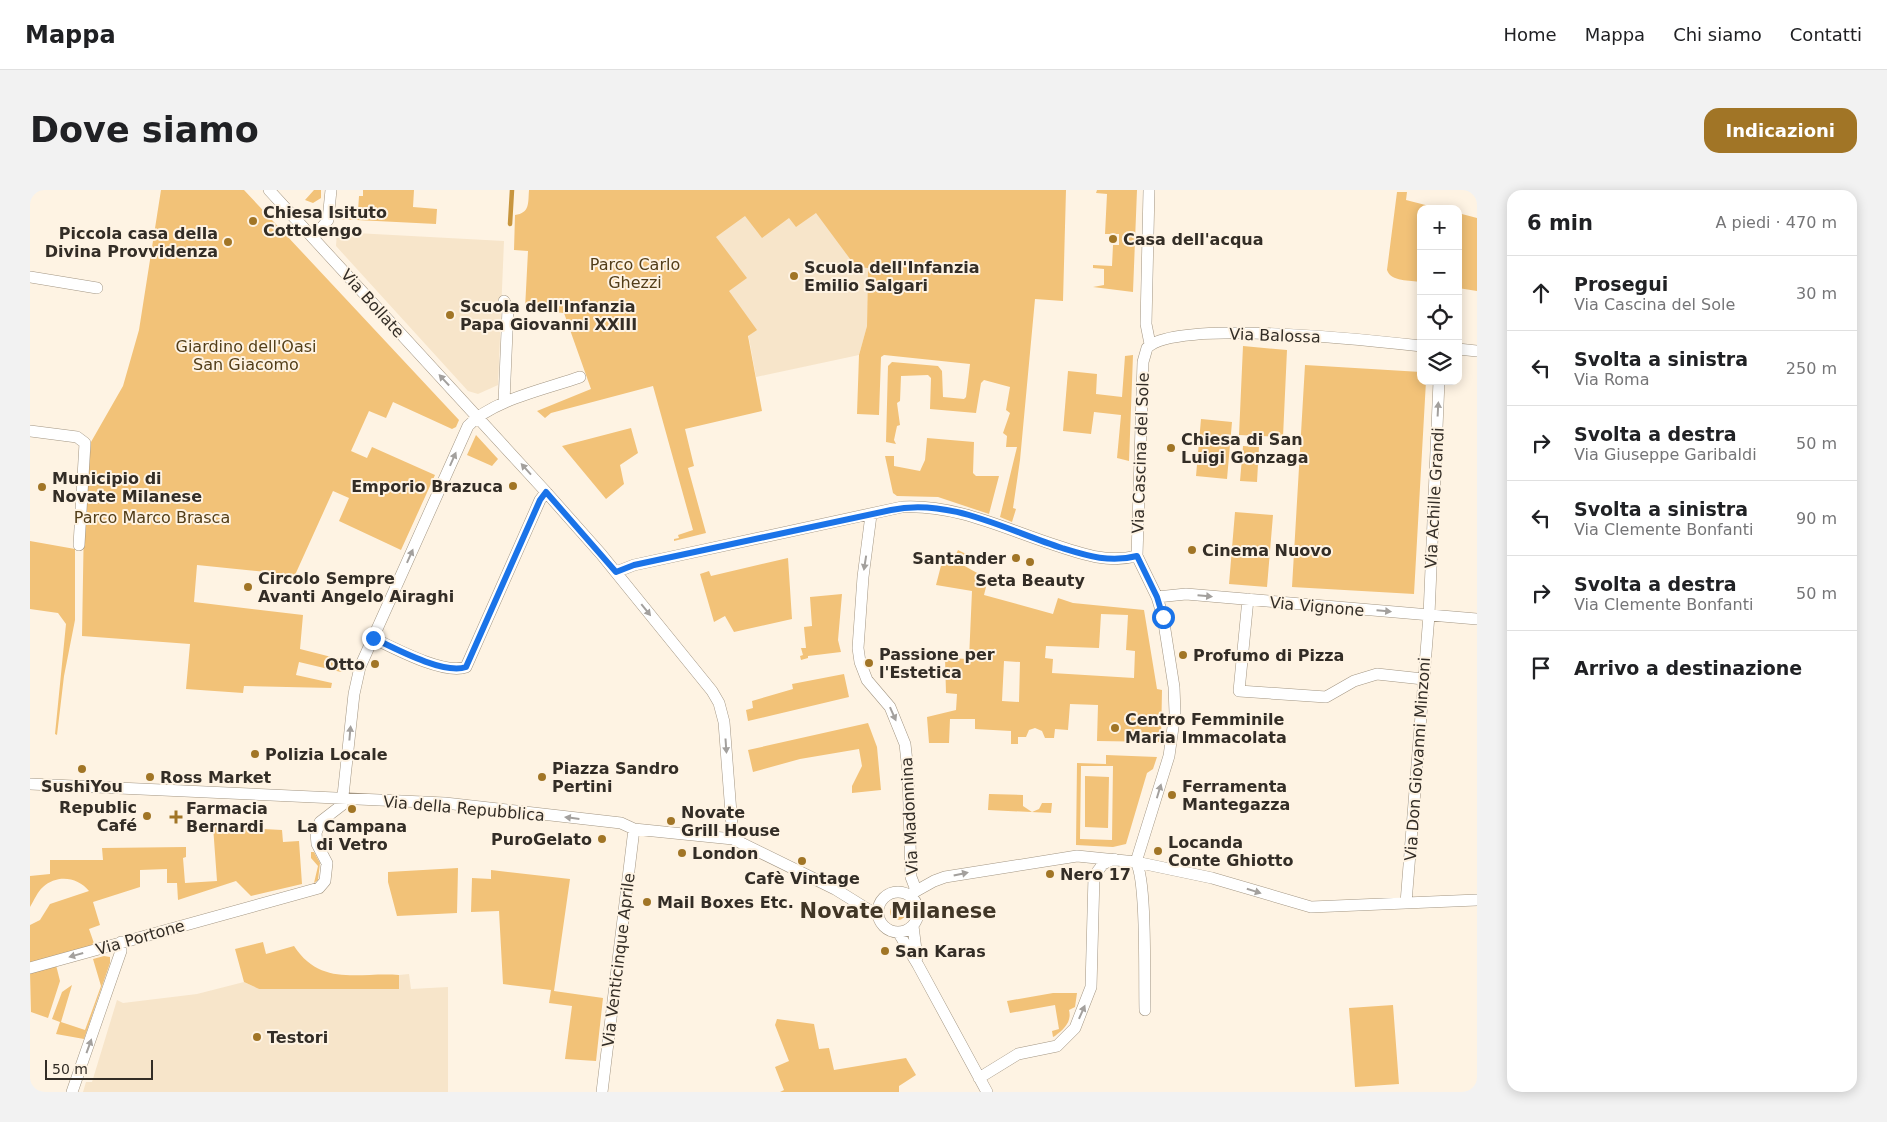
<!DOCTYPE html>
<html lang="it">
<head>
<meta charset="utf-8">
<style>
	body { margin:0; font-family:"DejaVu Sans",sans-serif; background:#f2f2f2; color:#202124 }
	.controls { position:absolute; right:15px; top:15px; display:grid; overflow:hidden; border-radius:10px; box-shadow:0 2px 12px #0003 }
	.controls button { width:45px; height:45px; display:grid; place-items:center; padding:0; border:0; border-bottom:1px solid #e0e0e0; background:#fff; color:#202124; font:25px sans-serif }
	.scale { position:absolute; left:15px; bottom:12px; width:108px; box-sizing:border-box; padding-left:5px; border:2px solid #332d26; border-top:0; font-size:14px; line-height:18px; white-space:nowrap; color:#332d26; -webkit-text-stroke:4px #fef3e3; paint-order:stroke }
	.stop { position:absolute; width:15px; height:15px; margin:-11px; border:4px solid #1a73e8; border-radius:50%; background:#fff }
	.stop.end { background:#1a73e8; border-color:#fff; box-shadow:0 1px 5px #0008 }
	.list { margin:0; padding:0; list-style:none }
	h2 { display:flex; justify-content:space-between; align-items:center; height:65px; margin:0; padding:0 20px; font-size:21px }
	h2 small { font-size:16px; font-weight:400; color:#757577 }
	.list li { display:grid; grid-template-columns:32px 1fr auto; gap:15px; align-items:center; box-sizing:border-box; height:75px; padding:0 20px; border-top:1px solid #e0e0e0 }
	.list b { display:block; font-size:19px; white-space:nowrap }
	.list p { margin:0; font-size:16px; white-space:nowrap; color:#757577 }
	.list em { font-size:16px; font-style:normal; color:#757577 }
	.icon { flex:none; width:28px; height:28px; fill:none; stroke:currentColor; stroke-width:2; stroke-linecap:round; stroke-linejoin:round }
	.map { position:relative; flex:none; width:1447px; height:902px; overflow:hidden; border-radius:15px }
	header { display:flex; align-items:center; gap:30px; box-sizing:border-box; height:70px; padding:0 25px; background:#fff; border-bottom:1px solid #e0e0e0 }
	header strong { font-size:24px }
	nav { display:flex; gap:28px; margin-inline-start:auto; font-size:18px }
	.intro { display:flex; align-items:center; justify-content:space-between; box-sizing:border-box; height:120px; padding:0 30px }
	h1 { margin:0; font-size:35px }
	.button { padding:12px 22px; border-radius:15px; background:#a17526; color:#fff; font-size:18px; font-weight:700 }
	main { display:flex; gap:30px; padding:0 30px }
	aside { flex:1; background:#fff; border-radius:15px; box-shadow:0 2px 12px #0003 }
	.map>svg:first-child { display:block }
	.built { fill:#f7e5ca }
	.green { fill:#f2c278; fill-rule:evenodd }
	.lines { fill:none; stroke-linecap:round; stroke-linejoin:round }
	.stream { stroke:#c8953d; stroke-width:4.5 }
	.minor-casing { stroke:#a39683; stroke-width:12 }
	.minor { stroke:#fff; stroke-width:11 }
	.oneway { fill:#a3a09d }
	.route { stroke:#1a73e8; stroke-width:6 }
	.poi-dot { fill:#a17526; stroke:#fef3e3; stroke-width:2 }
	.labels { text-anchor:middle; stroke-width:4; stroke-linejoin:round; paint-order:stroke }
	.poi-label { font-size:16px; font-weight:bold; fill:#332d26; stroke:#fef3e3; text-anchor:start }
	.park-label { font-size:16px; fill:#523d18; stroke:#fef3e3 }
	.street-label { font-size:16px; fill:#332d26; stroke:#fef3e3 }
	.district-label { font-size:21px; font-weight:bold; fill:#413626; stroke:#fef3e3 }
</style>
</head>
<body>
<header>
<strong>Mappa</strong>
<nav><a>Home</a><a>Mappa</a><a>Chi siamo</a><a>Contatti</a></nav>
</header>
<div class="intro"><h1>Dove siamo</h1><a class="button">Indicazioni</a></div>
<main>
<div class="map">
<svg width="1447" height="902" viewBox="0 0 1447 902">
	<rect width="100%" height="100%" fill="#fef3e3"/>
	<path class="built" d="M839 7 837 136 829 165 726 187 716 132 692 99 681 43 684 24Z
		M307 42 474 51 468 195 448 204 438 201 306 56Z
		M379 784 381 799 418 797V902H53L56 892H62L87 810 93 813 167 804 214 792 229 799H369V785Z"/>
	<path class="green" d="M131 0H214L429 230 426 237 422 239 363 212 356 228 339 221 321 261 337 268 342 257 405 285 371 360 309 331 319 308 303 301 265 385 167 375 164 412 273 425 270 459 321 472 318 477 311 482 269 472 266 485 302 493 301 498 214 496 213 503 156 499 160 454 52 446 54 329 61 252 93 196 109 140Z
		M284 0H291V8L283 13 275 10Z
		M333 0H384L383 17 407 19 406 34 307 29 308 19 328 21 329 6H333Z
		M499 0H1036L1033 111 1005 109 990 270 983 318 986 319 982 332 970 327 987 257H976L977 246 973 243 980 223 976 220 980 197 954 190 951 193 946 223 900 219 901 188 898 185 871 186 870 211 867 213 870 235 867 236 864 250 866 254 856 252 858 176 862 172 908 176 912 181 913 207 934 209 936 207 940 174 854 165 851 167 849 225 827 224 829 165 837 136 838 78 826 77 786 23 766 37 759 28 732 48 715 26 686 47 717 88 699 101 727 140 718 146 732 221 655 239 664 276 658 278 676 343 644 351V349L649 348 648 345 663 340 623 196 521 223 515 228 507 221 561 199 534 123 495 119 498 61 484 60 485 25C500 23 498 13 499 0Z
		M1067 0H1107L1103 102 1063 97 1074 95V79L1063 78V75L1082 76 1083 55H1089V44H1075L1077 4 1066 3Z
		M1367 2H1377L1376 10 1411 19H1391V92C1380 90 1361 92 1357 80Z
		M1428 23 1447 28V101L1428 98Z
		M1213 156 1257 160 1253 247 1209 245Z
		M1103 165 1099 271 1087 268 1091 225 1064 222 1061 244 1033 241 1038 181 1067 184 1066 204 1092 207 1095 166Z
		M1275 175 1391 182V191H1396L1384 404 1262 397Z
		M1171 229 1202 232 1197 289 1166 286Z
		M601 238 608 263 590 275 594 294 576 309 532 256Z
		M446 245 468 269 462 276 437 265Z
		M897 248 944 252 943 283 946 286H969L959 324 908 307 867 306 863 303 855 266H864V276L890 281 895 270Z
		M1213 256 1229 257 1227 292 1210 291Z
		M1205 322 1243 325 1237 397 1199 394Z
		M0 351 45 359V430L34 486 27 545 25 544 36 434 28 423 0 419Z
		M928 360 936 364 931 374 958 389 954 405 1023 424 1028 408 1043 413 1114 420 1127 499 1132 500 1131 552 1067 551 1068 515 1040 514 1038 540 1025 539 1024 548H1015L1012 541 1005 538 999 540 996 547H988V554H981V541L945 539V529H920L919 553H899L897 527 926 520 927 504 916 503 915 468 939 469 942 401 906 395 914 364 922 373ZM1071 424 1098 425 1096 460 1105 461 1104 488 1022 483 1023 469 1015 468 1016 456 1069 458ZM974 471 990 472 989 512 972 511Z
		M758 368 762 429 704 442 695 426 684 432 670 384 679 381 681 386Z
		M812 404 808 450 811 462 778 466V468L771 470 770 466 773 465 771 458H776L774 437 782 436 780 407Z
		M814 484 819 507 718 531 716 520 723 518 722 511 763 499 762 494Z
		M838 533 847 557 851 600 822 603V596L832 576 829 559 770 569 723 582 718 560Z
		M1076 565 1127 567 1123 579 1117 583 1096 654 1083 657 1046 655 1047 573 1076 574ZM1051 576H1083L1082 650 1050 649Z
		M1055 586 1079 587 1078 638 1055 637Z
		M959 604 993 605V616L1002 622 1009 619 1012 613H1022L1021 623 958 620Z
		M183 636 252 640 253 652 269 651 272 694 221 706 206 691 148 710 147 693H137V679L110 680V697L63 712 70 735 59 739 65 756 0 774V735L10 730 20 714 59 701C48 687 27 684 13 697 7 702 4 711 0 717V686L20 684V670H73L72 658 156 657V667L153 668 155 693 187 691Z
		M281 662H284L290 673 288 690 284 693 288 676 281 668Z
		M428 678 427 723 367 726 358 692V682Z
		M461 680 540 689 524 801 573 808 566 871 535 869 542 816 519 813 521 800 473 794 469 721 441 722 442 688 461 689Z
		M860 722a8 8 0 1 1 16 0a8 8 0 1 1-16 0Z
		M233 752 236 764 264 756C291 797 328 782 369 785V799H229L214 792 205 759Z
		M74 766 80 767V773L54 849 26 844 30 832 22 829 32 802 42 795 31 832 55 840 71 796 63 769Z
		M26 775 30 791 18 828 1 822 0 782Z
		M1023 803H1047L1045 817 1039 820C1042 832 1034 839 1025 846L1023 847 1022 841 1029 839 1025 815 980 823 977 811Z
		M1363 815 1369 894 1325 897 1319 818Z
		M747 829 784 834 789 859 799 858 804 880 876 868 886 885 869 896V902H750L754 900 745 877 759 871 745 835Z"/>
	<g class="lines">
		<path class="stream" d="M480 34 482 0"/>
		<g class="minor-casing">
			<path id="minor" d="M239 0 516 302 571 364 682 501 689 513 694 532 703 649
				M1119 0 1116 134 1120 154
				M283 48 298 30 301 0
				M0 87 67 98
				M1428 159 1447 161
				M474 212 478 118 474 111
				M0 241 47 247 55 253 49 355
				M841 325 833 387 828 458 830 472 837 490 860 517 875 554 878 581 881 687 886 700
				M586 382 604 375 872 317C927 314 977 340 1028 356 1055 365 1079 373 1107 366
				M1127 407 1156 404 1447 429
				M1218 409 1209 501 1296 507 1324 491 1347 484 1393 489
				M343 448C364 458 414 485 436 477L510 310 516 302
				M0 594 415 613 591 633 604 639 703 649 805 699 847 725
				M1106 672 1139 566 1145 523 1144 497 1133 427 1127 407 1107 366 1113 172 1117 158C1143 128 1346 151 1391 156
				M1106 672C1117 691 1114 792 1115 820
				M848 722a20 20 0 1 1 40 0a20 20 0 1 1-40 0Z
				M879 705 904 691 915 687 1047 666 1106 672 1182 688 1281 717 1447 710
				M1376 713 1399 425 1409 191
				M883 736 887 768
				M868 742 888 775 957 902
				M0 778 289 698 295 691 297 673 287 654 286 643 290 632 312 615 324 504 330 477 438 236C462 210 516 199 550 187
				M949 888 988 864 1027 856 1045 838 1061 797 1064 686 1073 674 1084 669
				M42 902 91 761V752
				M572 902 604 639"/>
		</g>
		<use href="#minor" class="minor"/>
	</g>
	<defs><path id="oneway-solid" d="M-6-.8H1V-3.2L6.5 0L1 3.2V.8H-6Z" transform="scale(1.25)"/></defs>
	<g class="oneway">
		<use href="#oneway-solid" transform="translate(414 190) rotate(-133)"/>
		<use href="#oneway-solid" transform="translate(1408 219) rotate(-87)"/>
		<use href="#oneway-solid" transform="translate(423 269) rotate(-66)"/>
		<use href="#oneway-solid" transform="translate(496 279) rotate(-132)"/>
		<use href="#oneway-solid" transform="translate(380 366) rotate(-66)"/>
		<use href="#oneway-solid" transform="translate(835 373) rotate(99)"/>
		<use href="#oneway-solid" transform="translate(1175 406) rotate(5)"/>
		<use href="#oneway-solid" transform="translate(616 420) rotate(51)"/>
		<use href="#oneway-solid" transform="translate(1354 421) rotate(5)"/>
		<use href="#oneway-solid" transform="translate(863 524) rotate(66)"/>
		<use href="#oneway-solid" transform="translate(320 543) rotate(-85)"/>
		<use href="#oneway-solid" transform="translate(696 556) rotate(86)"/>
		<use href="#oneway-solid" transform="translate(1129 601) rotate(-73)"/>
		<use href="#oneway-solid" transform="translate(542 628) rotate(-173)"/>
		<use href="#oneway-solid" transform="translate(931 684) rotate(-12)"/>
		<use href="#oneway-solid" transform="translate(1224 701) rotate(17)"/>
		<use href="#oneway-solid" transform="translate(46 765) rotate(164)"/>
		<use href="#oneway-solid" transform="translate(1052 822) rotate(-66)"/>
		<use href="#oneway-solid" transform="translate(59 856) rotate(-70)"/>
	</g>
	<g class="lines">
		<path class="route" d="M343 448C364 458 414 485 436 477L510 310 516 302 586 382 604 375 861 320C919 307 978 341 1032 358 1058 366 1080 373 1107 366L1127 407 1133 427"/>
	</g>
	<g class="poi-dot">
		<circle cx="223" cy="31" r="5"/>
		<circle cx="1083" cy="49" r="5"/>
		<circle cx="198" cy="52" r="5"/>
		<circle cx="764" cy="86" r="5"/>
		<circle cx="420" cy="125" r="5"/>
		<circle cx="1141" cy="258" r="5"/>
		<circle cx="483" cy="296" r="5"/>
		<circle cx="12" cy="297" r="5"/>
		<circle cx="1162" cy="360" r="5"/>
		<circle cx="986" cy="368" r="5"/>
		<circle cx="1000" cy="372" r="5"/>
		<circle cx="218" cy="397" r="5"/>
		<circle cx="1153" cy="465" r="5"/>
		<circle cx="839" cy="473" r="5"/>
		<circle cx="345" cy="474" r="5"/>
		<circle cx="1085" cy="538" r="5"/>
		<circle cx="225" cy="564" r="5"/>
		<circle cx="52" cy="579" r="5"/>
		<circle cx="120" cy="587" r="5"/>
		<circle cx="512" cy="587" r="5"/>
		<circle cx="1142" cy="605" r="5"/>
		<circle cx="322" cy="619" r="5"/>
		<circle cx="117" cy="626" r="5"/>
		<path d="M143.5 619.5h5v5h5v5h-5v5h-5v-5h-5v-5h5z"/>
		<circle cx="641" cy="631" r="5"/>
		<circle cx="572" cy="649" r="5"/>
		<circle cx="1128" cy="661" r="5"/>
		<circle cx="652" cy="663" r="5"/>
		<circle cx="772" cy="671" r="5"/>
		<circle cx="1020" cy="684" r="5"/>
		<circle cx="617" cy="712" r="5"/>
		<circle cx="855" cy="761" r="5"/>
		<circle cx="227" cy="847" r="5"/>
	</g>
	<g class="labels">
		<g class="poi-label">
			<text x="233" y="28">Chiesa Isituto<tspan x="233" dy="18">Cottolengo</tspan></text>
			<text x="188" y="49" text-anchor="end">Piccola casa della<tspan x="188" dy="18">Divina Provvidenza</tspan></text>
			<text x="1093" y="55">Casa dell'acqua</text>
			<text x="774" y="83">Scuola dell'Infanzia<tspan x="774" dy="18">Emilio Salgari</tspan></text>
			<text x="430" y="122">Scuola dell'Infanzia<tspan x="430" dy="18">Papa Giovanni XXIII</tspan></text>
			<text x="1151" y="255">Chiesa di San<tspan x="1151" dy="18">Luigi Gonzaga</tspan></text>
			<text x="22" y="294">Municipio di<tspan x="22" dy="18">Novate Milanese</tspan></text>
			<text x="473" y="302" text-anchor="end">Emporio Brazuca</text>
			<text x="1172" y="366">Cinema Nuovo</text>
			<text x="976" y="374" text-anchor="end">Santander</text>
			<text x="228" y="394">Circolo Sempre<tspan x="228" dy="18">Avanti Angelo Airaghi</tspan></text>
			<text x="1000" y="396" text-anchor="middle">Seta Beauty</text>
			<text x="849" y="470">Passione per<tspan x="849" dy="18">l'Estetica</tspan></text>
			<text x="1163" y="471">Profumo di Pizza</text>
			<text x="335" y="480" text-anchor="end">Otto</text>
			<text x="1095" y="535">Centro Femminile<tspan x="1095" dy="18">Maria Immacolata</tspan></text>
			<text x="235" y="570">Polizia Locale</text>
			<text x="522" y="584">Piazza Sandro<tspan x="522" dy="18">Pertini</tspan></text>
			<text x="130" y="593">Ross Market</text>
			<text x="52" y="602" text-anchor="middle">SushiYou</text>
			<text x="1152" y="602">Ferramenta<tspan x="1152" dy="18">Mantegazza</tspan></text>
			<text x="107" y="623" text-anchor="end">Republic<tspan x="107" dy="18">Café</tspan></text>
			<text x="156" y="624">Farmacia<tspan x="156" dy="18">Bernardi</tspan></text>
			<text x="651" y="628">Novate<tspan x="651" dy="18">Grill House</tspan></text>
			<text x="322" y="642" text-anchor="middle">La Campana<tspan x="322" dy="18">di Vetro</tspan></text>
			<text x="562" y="655" text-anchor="end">PuroGelato</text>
			<text x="1138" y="658">Locanda<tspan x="1138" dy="18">Conte Ghiotto</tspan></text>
			<text x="662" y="669">London</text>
			<text x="1030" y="690">Nero 17</text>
			<text x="772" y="694" text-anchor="middle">Cafè Vintage</text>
			<text x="627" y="718">Mail Boxes Etc.</text>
			<text x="865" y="767">San Karas</text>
			<text x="237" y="853">Testori</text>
		</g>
		<g class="park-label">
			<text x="605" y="80">Parco Carlo<tspan x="605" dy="18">Ghezzi</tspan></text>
			<text x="216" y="162">Giardino dell'Oasi<tspan x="216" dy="18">San Giacomo</tspan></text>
			<text x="122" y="333">Parco Marco Brasca</text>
		</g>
		<g class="street-label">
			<text transform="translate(343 113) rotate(48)" y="6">Via Bollate</text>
			<text transform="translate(1245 145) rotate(2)" y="6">Via Balossa</text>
			<text transform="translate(1110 263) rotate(-88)" y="6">Via Cascina del Sole</text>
			<text transform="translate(1404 308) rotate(-87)" y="6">Via Achille Grandi</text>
			<text transform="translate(1287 416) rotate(5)" y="6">Via Vignone</text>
			<text transform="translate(1387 569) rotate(-86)" y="6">Via Don Giovanni Minzoni</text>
			<text transform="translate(434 618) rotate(5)" y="6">Via della Repubblica</text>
			<text transform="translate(879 626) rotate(-93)" y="6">Via Madonnina</text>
			<text transform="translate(110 747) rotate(-16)" y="6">Via Portone</text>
			<text transform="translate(588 770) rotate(-83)" y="6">Via Venticinque Aprile</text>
		</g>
		<g class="district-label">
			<text x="868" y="728">Novate Milanese</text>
		</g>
	</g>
</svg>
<div class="controls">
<button>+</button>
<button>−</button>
<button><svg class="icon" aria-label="locate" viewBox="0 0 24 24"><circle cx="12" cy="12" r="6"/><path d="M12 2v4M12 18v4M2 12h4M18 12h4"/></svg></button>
<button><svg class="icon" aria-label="layers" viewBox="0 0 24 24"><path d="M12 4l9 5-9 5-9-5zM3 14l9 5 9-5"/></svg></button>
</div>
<div class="scale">50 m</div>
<div class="stop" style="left:1133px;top:427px"></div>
<div class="stop end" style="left:343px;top:448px"></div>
</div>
<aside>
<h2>6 min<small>A piedi · 470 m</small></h2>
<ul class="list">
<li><svg class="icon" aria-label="ahead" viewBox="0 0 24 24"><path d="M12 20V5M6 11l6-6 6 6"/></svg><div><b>Prosegui</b><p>Via Cascina del Sole</p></div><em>30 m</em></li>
<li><svg class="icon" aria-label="left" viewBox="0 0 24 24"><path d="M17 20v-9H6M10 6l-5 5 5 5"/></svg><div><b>Svolta a sinistra</b><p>Via Roma</p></div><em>250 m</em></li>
<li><svg class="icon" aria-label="right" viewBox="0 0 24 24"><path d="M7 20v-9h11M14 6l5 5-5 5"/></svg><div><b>Svolta a destra</b><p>Via Giuseppe Garibaldi</p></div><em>50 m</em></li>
<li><svg class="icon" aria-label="left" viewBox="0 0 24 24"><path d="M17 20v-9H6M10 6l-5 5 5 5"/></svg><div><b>Svolta a sinistra</b><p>Via Clemente Bonfanti</p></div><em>90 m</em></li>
<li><svg class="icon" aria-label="right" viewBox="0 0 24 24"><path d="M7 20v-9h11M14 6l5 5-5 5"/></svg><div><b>Svolta a destra</b><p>Via Clemente Bonfanti</p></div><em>50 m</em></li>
<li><svg class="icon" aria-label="arrive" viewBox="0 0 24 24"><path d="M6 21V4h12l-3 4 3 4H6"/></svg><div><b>Arrivo a destinazione</b></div></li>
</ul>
</aside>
</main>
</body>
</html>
